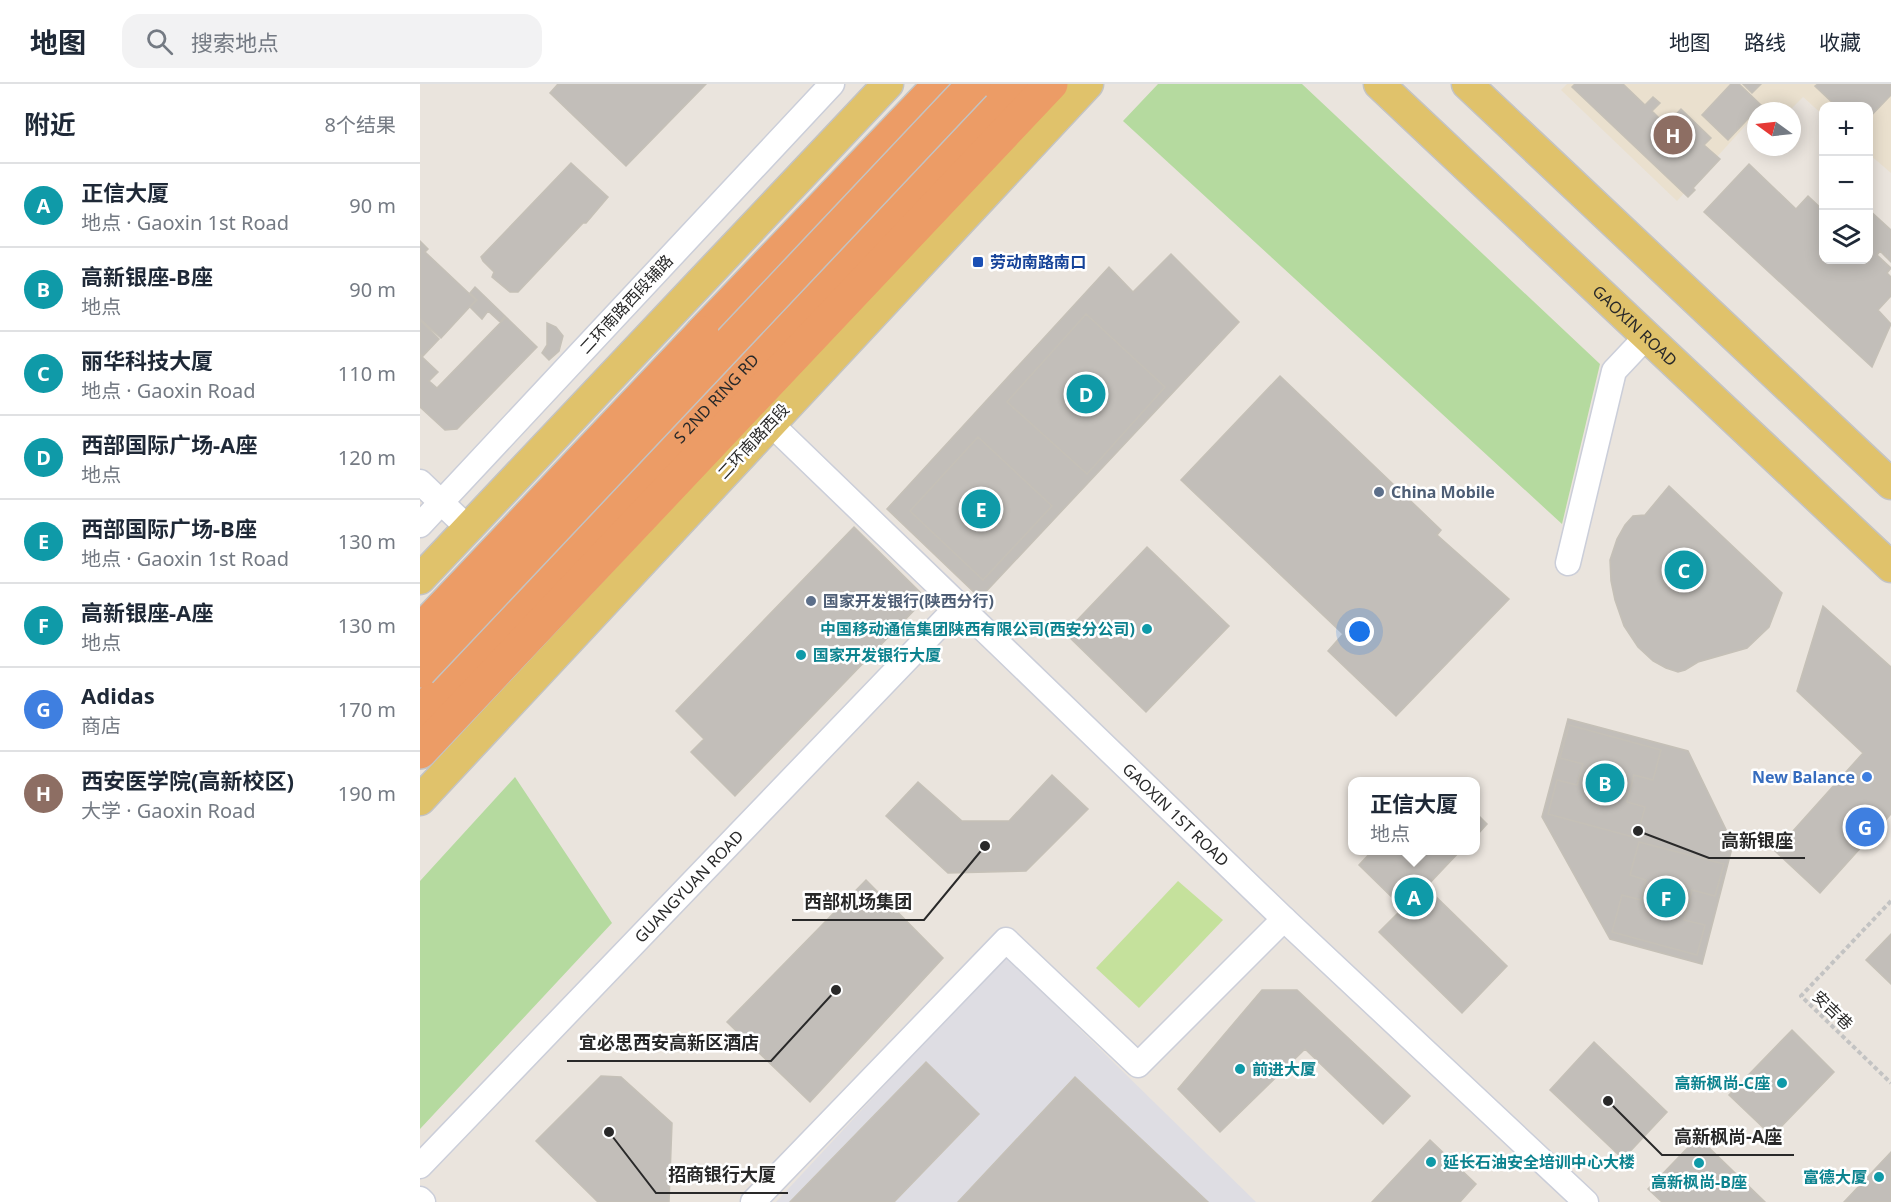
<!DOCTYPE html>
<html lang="zh">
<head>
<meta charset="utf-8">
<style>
	body { margin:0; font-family:"Noto Sans","Noto Sans SC",sans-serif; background:#f2f2f3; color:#1f2937 }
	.controls { position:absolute; right:18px; top:18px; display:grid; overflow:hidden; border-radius:12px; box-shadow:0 3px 15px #0003 }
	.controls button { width:54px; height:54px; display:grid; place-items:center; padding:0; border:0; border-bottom:2px solid #e0e1e3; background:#fff; color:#1f2937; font:30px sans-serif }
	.compass { position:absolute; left:1327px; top:18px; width:54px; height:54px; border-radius:50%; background:#fff; box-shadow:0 3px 15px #0003; rotate:285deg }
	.you { position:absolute; left:940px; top:548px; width:21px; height:21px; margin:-15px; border:4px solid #fff; border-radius:50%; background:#1a73e8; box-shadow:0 0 0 9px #1a73e833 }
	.badge { display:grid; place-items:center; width:39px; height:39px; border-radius:50%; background:#b45309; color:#fff; font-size:20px; font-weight:700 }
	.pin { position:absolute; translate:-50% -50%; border:3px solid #fff; box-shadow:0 2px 6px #0006 }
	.popup { position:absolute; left:928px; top:693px; width:132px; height:78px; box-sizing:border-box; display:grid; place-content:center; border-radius:12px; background:#fff; filter:drop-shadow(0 2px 4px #0005); font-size:20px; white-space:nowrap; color:#747a83 }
	.popup b { font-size:22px; color:#1f2937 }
	.popup::after { content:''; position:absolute; left:50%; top:100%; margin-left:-12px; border:12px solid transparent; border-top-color:#fff }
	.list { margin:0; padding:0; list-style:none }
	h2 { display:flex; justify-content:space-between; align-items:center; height:78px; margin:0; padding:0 24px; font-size:26px }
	h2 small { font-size:20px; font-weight:400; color:#747a83 }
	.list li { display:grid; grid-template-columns:39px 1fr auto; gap:18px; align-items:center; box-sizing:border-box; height:84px; padding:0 24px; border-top:2px solid #e0e1e3 }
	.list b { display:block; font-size:22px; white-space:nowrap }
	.list p { margin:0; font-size:20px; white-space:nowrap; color:#747a83 }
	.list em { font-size:20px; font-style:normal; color:#747a83 }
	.icon { flex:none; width:33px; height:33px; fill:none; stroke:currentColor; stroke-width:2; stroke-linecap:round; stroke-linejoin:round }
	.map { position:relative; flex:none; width:1471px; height:1118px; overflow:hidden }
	header { display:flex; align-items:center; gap:36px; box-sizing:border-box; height:84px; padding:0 30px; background:#fff; border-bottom:2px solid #e0e1e3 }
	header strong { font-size:28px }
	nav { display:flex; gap:33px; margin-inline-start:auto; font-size:21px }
	.search { width:420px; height:54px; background:#f2f2f3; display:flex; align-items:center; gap:15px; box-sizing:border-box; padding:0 21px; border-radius:18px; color:#747a83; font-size:22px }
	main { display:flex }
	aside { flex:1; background:#fff }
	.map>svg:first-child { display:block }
	.industrial { fill:#dedde3 }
	.education { fill:#eae0ce }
	.green { fill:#b5da9f }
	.pitch { fill:#c5e19c }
	.building { fill:#c2beb9; stroke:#c5c0b7; stroke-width:1.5 }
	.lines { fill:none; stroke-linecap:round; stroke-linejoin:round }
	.minor-casing { stroke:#cbced9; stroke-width:27 }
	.major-casing { stroke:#c3c3c3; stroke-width:33 }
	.highway-casing { stroke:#c3c3c3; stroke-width:36 }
	.path { stroke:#c3c3c3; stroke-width:4; stroke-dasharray:4.5 3; stroke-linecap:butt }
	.minor { stroke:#fff; stroke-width:24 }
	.major { stroke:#e0c26b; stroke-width:30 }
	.highway { stroke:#ec9c66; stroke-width:33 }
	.highway-bridge-casing { stroke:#c3c3c3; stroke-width:36; stroke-linecap:butt }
	.highway-bridge { stroke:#ec9c66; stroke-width:33 }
	.transit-dot { fill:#1a4fb4; stroke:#fff; stroke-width:2 }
	.service-dot { fill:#5c6f8a; stroke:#fff; stroke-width:2 }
	.culture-dot { fill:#0f9aa8; stroke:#fff; stroke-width:2 }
	.shop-dot { fill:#3f7fe0; stroke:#fff; stroke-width:2 }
	.labels { text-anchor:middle; stroke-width:5; stroke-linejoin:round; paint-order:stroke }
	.transit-label { font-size:16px; font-weight:bold; fill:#164399; stroke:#fff; text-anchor:start }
	.street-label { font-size:16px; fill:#292929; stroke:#fff }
	.service-label { font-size:16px; font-weight:bold; fill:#4e5e75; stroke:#fff; text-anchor:start }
	.culture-label { font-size:16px; font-weight:bold; fill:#0d838f; stroke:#fff; text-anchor:end }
	.shop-label { font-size:16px; font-weight:bold; fill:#366cbe; stroke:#fff; text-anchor:end }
	.leader { fill:none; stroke:#292929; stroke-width:2 }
	.callout-dot { fill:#292929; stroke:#fff; stroke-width:2 }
	.callout-label { font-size:18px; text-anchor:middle; font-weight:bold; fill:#292929; stroke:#fff; stroke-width:5; stroke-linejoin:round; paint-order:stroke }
</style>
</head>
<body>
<header>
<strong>地图</strong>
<div class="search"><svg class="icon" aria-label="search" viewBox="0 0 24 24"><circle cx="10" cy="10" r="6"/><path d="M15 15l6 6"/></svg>搜索地点</div>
<nav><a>地图</a><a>路线</a><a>收藏</a></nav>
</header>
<main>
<aside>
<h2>附近<small>8个结果</small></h2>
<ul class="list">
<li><span class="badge" style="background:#0f9aa8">A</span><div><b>正信大厦</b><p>地点 · Gaoxin 1st Road</p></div><em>90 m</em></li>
<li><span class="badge" style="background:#0f9aa8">B</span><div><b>高新银座-B座</b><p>地点</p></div><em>90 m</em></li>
<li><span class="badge" style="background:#0f9aa8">C</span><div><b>丽华科技大厦</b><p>地点 · Gaoxin Road</p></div><em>110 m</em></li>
<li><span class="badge" style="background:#0f9aa8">D</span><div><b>西部国际广场-A座</b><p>地点</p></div><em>120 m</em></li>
<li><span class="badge" style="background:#0f9aa8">E</span><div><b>西部国际广场-B座</b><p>地点 · Gaoxin 1st Road</p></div><em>130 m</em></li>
<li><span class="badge" style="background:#0f9aa8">F</span><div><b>高新银座-A座</b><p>地点</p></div><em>130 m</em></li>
<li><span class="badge" style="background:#3f7fe0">G</span><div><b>Adidas</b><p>商店</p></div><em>170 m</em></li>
<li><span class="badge" style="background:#8d6e63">H</span><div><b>西安医学院(高新校区)</b><p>大学 · Gaoxin Road</p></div><em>190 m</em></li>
</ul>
</aside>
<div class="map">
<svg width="1471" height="1118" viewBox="0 0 1471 1118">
	<rect width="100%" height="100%" fill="#eae4dd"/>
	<path class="industrial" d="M585 872 836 1118H356Z"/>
	<path class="education" d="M1147 0H1471V89L1449 70 1448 22H1404L1403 31 1383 13 1369 27H1336V33L1334 32 1257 117 1141 6Z"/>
	<path class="green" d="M738 0H882L1180 280 1142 440 703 37Z
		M95 693 192 839 0 1045V797Z"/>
	<path class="pitch" d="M758 797 803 836 719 924 676 884Z"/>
	<path class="building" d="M138 0H286L206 82 130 9Z
		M1155 0H1203L1225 21 1233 13 1240 19 1232 27 1246 41 1261 25 1291 54 1284 61 1300 75 1273 104 1275 106 1268 113 1152 3Z
		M1311 0H1319L1341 21 1308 56 1282 31Z
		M1323 0H1341L1332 9Z
		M1398 0H1471V11L1448 35V22H1416L1395 2Z
		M151 79 188 113 166 139H163L98 208H90L72 193 74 188 63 177 61 173Z
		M1329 80 1376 125 1388 112 1404 127V176H1448V125L1471 146V178L1460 167 1457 171 1471 184 1467 189 1471 193V212L1458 226 1471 240 1452 283 1284 128Z
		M0 157 8 165 5 168 56 216 21 254 0 235Z
		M751 170 819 238 560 514 467 425 689 183 713 208Z
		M55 203 85 232 80 238 68 227 62 235 50 223 57 216 50 209Z
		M666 230 745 303 667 390 587 318Z
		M86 233 117 263 37 345 25 346 0 323V271L18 288 9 297 17 304Z
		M0 236 19 255 2 273 0 270Z
		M127 239 136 243 143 252 139 267 129 276 122 269 127 261Z
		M860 292 1021 446 1017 451 1089 515 976 632 908 567 923 550 761 396Z
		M558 353 632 422 563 496 490 427Z
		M1249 402 1362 509 1349 543 1327 564 1278 578 1265 586 1258 588 1246 584 1233 577 1218 563 1204 542 1195 516 1191 497 1190 476 1197 455 1205 441 1213 432 1225 431Z
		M434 443 506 514 315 712 271 668 284 655 256 627Z
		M727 463 809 542 726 628 645 549Z
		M1403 522 1471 583V730L1400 809 1355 767 1443 669 1377 607Z
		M1148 635 1268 667 1313 760 1282 880 1190 855 1122 733Z
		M1149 641 1241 666 1233 696 1214 691 1207 718 1225 723 1217 754 1128 730 1137 696 1157 701 1163 680 1140 674Z
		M632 691 668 725 606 787 528 789 466 732 498 698 542 737H589Z
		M1056 729 1067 740 1056 752Z
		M1219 758 1304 780 1295 812 1272 806 1264 836 1285 841 1277 871 1192 848 1202 811 1221 816 1226 796 1210 791Z
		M953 766H1041L1006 803 1087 882 1042 929 959 848 983 824 939 781Z
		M446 796 523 874 390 1018 307 938Z
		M1471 850V900L1446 876Z
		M842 906H877L990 1012 963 1040 885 965 800 1048 758 1005Z
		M1372 946 1414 988 1352 1052 1309 1011Z
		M1174 958 1247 1028 1203 1075 1130 1006Z
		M506 978 559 1030 474 1118H370Z
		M181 992 201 993 252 1039 249 1118H178L116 1057Z
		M655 993 788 1118H538Z
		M1278 1053 1345 1118H1242L1228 1105Z
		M1010 1056 1056 1100 1040 1118H952Z
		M1471 1068V1118H1424Z"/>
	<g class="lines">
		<g class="minor-casing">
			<g id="minor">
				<path id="s1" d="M350 339 864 835 1166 1118"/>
				<path d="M0 398 49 445"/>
				<path d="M0 441 412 0"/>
				<path d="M1148 479 1194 287 1226 253"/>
				<path id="s2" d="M0 1082 539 521"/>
				<path d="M0 1115 3 1118"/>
				<path d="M333 1118 586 856 718 981 864 835"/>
			</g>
		</g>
		<g class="major-casing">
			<g id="major">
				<path id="s3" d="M959 0 1471 483"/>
				<path d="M1047 0 1471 400"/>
				<path d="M0 495 468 0"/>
				<path d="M0 716 668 0"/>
			</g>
		</g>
		<g class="highway-casing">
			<g id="highway">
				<path d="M282 249 520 0"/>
				<path id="s4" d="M0 629 592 0"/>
				<path d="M0 668 631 0"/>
			</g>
		</g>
		<path class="path" d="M1471 817 1381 912 1471 999"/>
		<use href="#minor" class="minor"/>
		<use href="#major" class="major"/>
		<use href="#highway" class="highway"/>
		<g class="highway-bridge-casing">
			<path id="highway-bridge" d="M0 547 282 249
				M0 587 554 0"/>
		</g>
		<use href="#highway-bridge" class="highway-bridge"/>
	</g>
	<rect class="transit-dot" x="552" y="172" width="12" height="12" rx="3"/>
	<g class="service-dot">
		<circle cx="959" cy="408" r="6"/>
		<circle cx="391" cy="517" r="6"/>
	</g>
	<g class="culture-dot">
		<circle cx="727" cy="545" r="6"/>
		<circle cx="381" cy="571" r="6"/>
		<circle cx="820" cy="985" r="6"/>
		<circle cx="1362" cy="999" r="6"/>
		<circle cx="1011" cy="1078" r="6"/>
		<circle cx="1279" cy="1079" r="6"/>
		<circle cx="1459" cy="1093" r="6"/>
	</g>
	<circle class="shop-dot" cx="1447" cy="693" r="6"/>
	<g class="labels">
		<g class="transit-label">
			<text x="570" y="184">劳动南路南口</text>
		</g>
		<g class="street-label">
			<text transform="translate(206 220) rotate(-47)" y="6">二环南路西段辅路</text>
			<text dy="6" stroke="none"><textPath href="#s3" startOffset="352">GAOXIN ROAD</textPath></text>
			<text dy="6" stroke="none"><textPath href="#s4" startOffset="432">S 2ND RING RD</textPath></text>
			<text transform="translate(333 357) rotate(-47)" y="6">二环南路西段</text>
			<text dy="6" stroke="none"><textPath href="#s1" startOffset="564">GAOXIN 1ST ROAD</textPath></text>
			<text dy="6" stroke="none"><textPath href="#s2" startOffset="388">GUANGYUAN ROAD</textPath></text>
			<text transform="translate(1413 926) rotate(44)" y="6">安吉巷</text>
		</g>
		<g class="service-label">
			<text x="971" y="414">China Mobile</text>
			<text x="403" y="523">国家开发银行(陕西分行)</text>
		</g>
		<g class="culture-label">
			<text x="715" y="551">中国移动通信集团陕西有限公司(西安分公司)</text>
			<text x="393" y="577" text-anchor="start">国家开发银行大厦</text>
			<text x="832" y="991" text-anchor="start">前进大厦</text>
			<text x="1350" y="1005">高新枫尚-C座</text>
			<text x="1023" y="1084" text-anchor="start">延长石油安全培训中心大楼</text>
			<text x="1447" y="1099">富德大厦</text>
			<text x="1279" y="1104" text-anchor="middle">高新枫尚-B座</text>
		</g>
		<g class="shop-label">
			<text x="1435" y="699">New Balance</text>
		</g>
	</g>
	<path class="leader" d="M1218 747L1289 774H1385M565 762L504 836H372M416 906L351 977H147M1188 1017L1242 1071H1374M189 1048L236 1109H368"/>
	<g class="callout-dot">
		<circle cx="1218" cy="747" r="6"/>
		<circle cx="565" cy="762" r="6"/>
		<circle cx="416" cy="906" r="6"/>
		<circle cx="1188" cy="1017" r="6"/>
		<circle cx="189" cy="1048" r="6"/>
	</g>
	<g class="callout-label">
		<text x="1337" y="763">高新银座</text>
		<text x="438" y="824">西部机场集团</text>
		<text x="249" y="965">宜必思西安高新区酒店</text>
		<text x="1308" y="1059">高新枫尚-A座</text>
		<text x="302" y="1097">招商银行大厦</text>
	</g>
</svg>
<div class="controls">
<button>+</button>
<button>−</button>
<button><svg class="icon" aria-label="layers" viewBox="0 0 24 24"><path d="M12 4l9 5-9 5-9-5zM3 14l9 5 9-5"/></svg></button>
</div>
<svg class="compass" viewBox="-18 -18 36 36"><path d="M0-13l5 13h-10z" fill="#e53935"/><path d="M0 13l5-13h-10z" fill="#747a83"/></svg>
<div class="you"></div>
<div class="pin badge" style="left:994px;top:813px;background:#0f9aa8">A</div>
<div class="popup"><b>正信大厦</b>地点</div>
<div class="pin badge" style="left:1185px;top:699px;background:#0f9aa8">B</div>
<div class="pin badge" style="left:1264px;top:486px;background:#0f9aa8">C</div>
<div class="pin badge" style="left:666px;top:310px;background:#0f9aa8">D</div>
<div class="pin badge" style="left:561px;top:425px;background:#0f9aa8">E</div>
<div class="pin badge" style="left:1246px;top:814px;background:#0f9aa8">F</div>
<div class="pin badge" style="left:1445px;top:743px;background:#3f7fe0">G</div>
<div class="pin badge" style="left:1253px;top:51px;background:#8d6e63">H</div>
</div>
</main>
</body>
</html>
